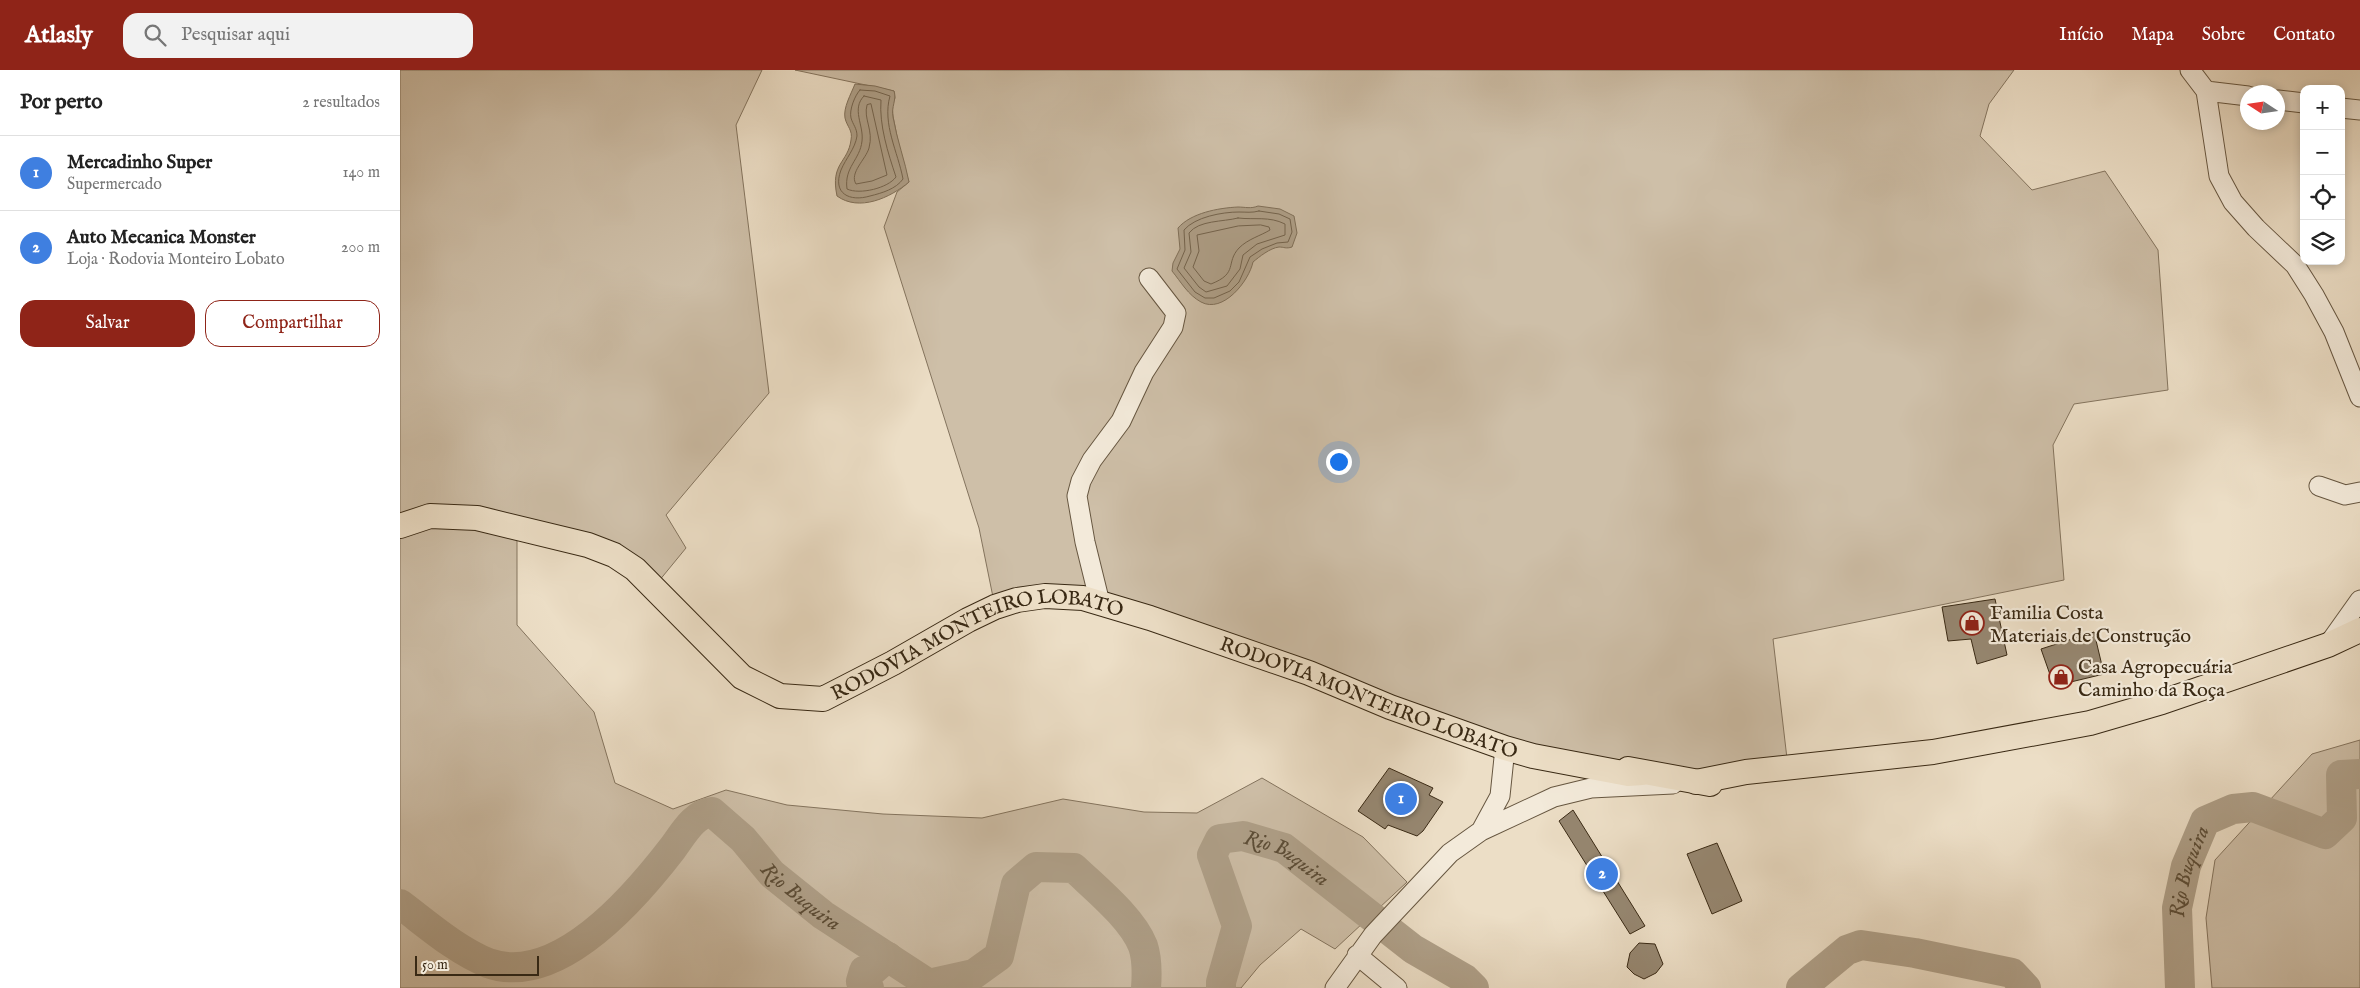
<!DOCTYPE html>
<html lang="pt">
<head>
<meta charset="utf-8">
<style>
	body { margin:0; font-family:"IM FELL English",serif; background:#f2f2f2; color:#222 }
	.controls { position:absolute; right:15px; top:15px; display:grid; overflow:hidden; border-radius:10px; box-shadow:0 2px 8px #0003 }
	.controls button { width:45px; height:45px; display:grid; place-items:center; padding:0; border:0; border-bottom:1px solid #e0e0e0; background:#fff; color:#222; font:25px sans-serif }
	.compass { position:absolute; left:1840px; top:15px; width:45px; height:45px; border-radius:50%; background:#fff; box-shadow:0 2px 8px #0003; rotate:282deg }
	.scale { position:absolute; left:15px; bottom:12px; width:124px; box-sizing:border-box; padding-left:5px; border:2px solid #392914; border-top:0; font-size:14px; line-height:18px; white-space:nowrap; color:#392914; -webkit-text-stroke:4px #f3eada; paint-order:stroke }
	.you { position:absolute; left:938px; top:391px; width:18px; height:18px; margin:-12px; border:4px solid #fff; border-radius:50%; background:#1a73e8; box-shadow:0 0 0 8px #1a73e833 }
	.badge { display:grid; place-items:center; width:32px; height:32px; border-radius:50%; background:#8f2418; color:#fff; font-size:16px; font-weight:700 }
	.pin { position:absolute; translate:-50% -50%; border:2px solid #fff; box-shadow:0 1px 5px #0006 }
	.list { margin:0; padding:0; list-style:none }
	h2 { display:flex; justify-content:space-between; align-items:center; height:65px; margin:0; padding:0 20px; font-size:21px }
	h2 small { font-size:16px; font-weight:400; color:#767676 }
	.list li { display:grid; grid-template-columns:32px 1fr auto; gap:15px; align-items:center; box-sizing:border-box; height:75px; padding:0 20px; border-top:1px solid #e0e0e0 }
	.list b { display:block; font-size:19px; white-space:nowrap }
	.list p { margin:0; font-size:16px; white-space:nowrap; color:#767676 }
	.list em { font-size:16px; font-style:normal; color:#767676 }
	.actions { display:flex; gap:10px; padding:15px 20px }
	.actions a { flex:1; padding:11px 0; border:1px solid #8f2418; border-radius:15px; text-align:center; font-size:18px; color:#8f2418 }
	.actions .main { background:#8f2418; color:#fff }
	.icon { flex:none; width:28px; height:28px; fill:none; stroke:currentColor; stroke-width:2; stroke-linecap:round; stroke-linejoin:round }
	.map { position:relative; flex:none; width:1960px; height:918px; overflow:hidden }
	header { display:flex; align-items:center; gap:30px; box-sizing:border-box; height:70px; padding:0 25px; background:#8f2418; color:#fff }
	header strong { font-size:24px }
	nav { display:flex; gap:28px; margin-inline-start:auto; font-size:18px }
	.search { width:350px; height:45px; background:#f2f2f2; display:flex; align-items:center; gap:12px; box-sizing:border-box; padding:0 18px; border-radius:15px; color:#767676; font-size:19px }
	main { display:flex }
	aside { flex:1; background:#fff }
	.map>svg:first-child { display:block }
	.green { fill:#cebfa8; stroke:#84745e }
	.water { fill:#afa089; stroke:#80705a }
	.lines { fill:none; stroke-linecap:round; stroke-linejoin:round }
	.shore { stroke:#74644e; stroke-width:1 }
	.river { stroke:#afa089; stroke-width:30 }
	.building { fill:#968771; stroke:#392914 }
	.minor-casing { stroke:#665640; stroke-width:21 }
	.major-casing { stroke:#392914; stroke-width:26 }
	.minor { stroke:#f3eada; stroke-width:19 }
	.major { stroke:#ecdec6; stroke-width:24 }
	.labels { text-anchor:middle; stroke-width:4.5; stroke-linejoin:round; paint-order:stroke }
	.poi-label { font-size:20px; fill:#392914; stroke:#f3eada; text-anchor:start }
	.street-label { font-size:20px; fill:#392914; stroke:#f3eada }
	.water-label { font-size:21px; font-style:italic; fill:#5c4d37; stroke:#f3eada }
</style>
</head>
<body>
<header>
<strong>Atlasly</strong>
<div class="search"><svg class="icon" aria-label="search" viewBox="0 0 24 24"><circle cx="10" cy="10" r="6"/><path d="M15 15l6 6"/></svg>Pesquisar aqui</div>
<nav><a>Início</a><a>Mapa</a><a>Sobre</a><a>Contato</a></nav>
</header>
<main>
<aside>
<h2>Por perto<small>2 resultados</small></h2>
<ul class="list">
<li><span class="badge" style="background:#3f7fe0">1</span><div><b>Mercadinho Super</b><p>Supermercado</p></div><em>140 m</em></li>
<li><span class="badge" style="background:#3f7fe0">2</span><div><b>Auto Mecanica Monster</b><p>Loja · Rodovia Monteiro Lobato</p></div><em>200 m</em></li>
</ul>
<div class="actions"><a class="main">Salvar</a><a>Compartilhar</a></div>
</aside>
<div class="map">
<svg width="1960" height="918" viewBox="0 0 1960 918">
	<rect width="100%" height="100%" fill="#ecdec6"/>
	<filter id="stains"><feTurbulence type="fractalNoise" baseFrequency=".004" numOctaves="4"/><feColorMatrix values="0 0 0 0 .2 0 0 0 0 .09 0 0 0 0 .02 0 0 0 .5 -.17"/></filter>
	<radialGradient id="worn" r=".72"><stop offset=".6" stop-color="#630" stop-opacity="0"/><stop offset="1" stop-color="#630" stop-opacity=".3"/></radialGradient>
	<path class="green" d="M0 0H362L336 55 369 323 266 445 286 478 254 517 235 499 117 457V555L194 642 215 713 273 739 326 720 387 735 483 744 582 748 663 729 744 742 797 743 862 708 963 767 1007 812 935 879 901 859 860 895 841 918H0Z
		M395 0H1614L1589 34 1580 66 1632 120 1705 101 1758 180 1768 320 1674 334 1653 375 1664 510 1373 569 1388 697 1296 712 1162 692 683 528 595 537 579 458 484 157 497 122 509 112 501 87 493 46 492 35 495 28 494 21Z
		M1960 670V918H1812L1806 848 1815 790 1912 684Z"/>
	<path class="water" d="M455 14 475 16 494 21C497 29 491 37 493 47 497 70 505 91 509 112 490 128 459 142 437 126 430 93 448 93 451 70 453 60 447 57 445 48 443 38 451 24 455 14Z
		M858 136 880 139 894 146 897 163 892 177C886 179 884 177 879 177 870 178 859 187 853 192 849 211 823 244 801 232 788 225 781 212 772 201L773 193 780 179 778 158C791 143 818 138 838 137 845 137 851 139 858 136Z"/>
	<g class="lines">
		<path class="shore" d="M460 20 475 21 490 26C482 54 498 82 503 109 496 119 482 123 470 126 450 132 432 124 441 100 446 88 455 79 457 66 457 58 453 55 451 48 449 40 455 25 460 20Z
			M464 26 481 30C479 55 488 83 496 107 488 118 460 125 447 119 444 97 460 90 462 71 464 55 451 39 464 26Z
			M471 34 487 105 472 111 456 114C449 103 466 89 469 78 474 60 463 49 467 35Z
			M859 141 879 144 890 149 892 162 888 172 877 173 862 179 850 187 839 212 830 221 814 228H805L795 222 777 199 785 180 784 160C795 147 822 142 839 142 846 142 852 143 859 141Z
			M838 148C855 150 869 146 885 154V165L857 174 843 185 840 199 827 216 806 222 799 217 784 198 791 182 789 163C799 150 823 152 838 148Z
			M861 155 869 157 870 160C860 166 848 169 839 178 825 193 839 203 811 214L804 211 793 197 799 181 797 165 838 156Z"/>
		<g class="river">
			<path id="s1" d="M0 834C28 855 56 880 88 893 158 918 235 827 272 779 282 766 294 743 312 742L343 769 372 804 423 845 529 914 574 904 599 886 616 814 636 797 674 798C696 819 732 848 743 876 747 888 747 905 746 918"/>
			<path d="M469 918 461 911 464 901 473 900 488 887"/>
			<path id="s2" d="M821 918V912L837 856 812 785 820 769 843 766 884 778 1013 879 1065 909 1074 918"/>
			<path d="M1401 918 1447 880 1461 875 1515 883 1612 903 1626 918"/>
			<path id="s3" d="M1780 918 1777 838 1786 796 1805 751 1833 739 1853 737 1925 764 1942 748 1941 705 1960 704"/>
		</g>
	</g>
	<path class="building" d="M1595 529 1607 585 1577 594 1571 569 1548 571 1542 537Z
		M1694 562 1704 604 1654 616 1641 579Z
		M989 698 1033 718 1029 725 1043 732 1023 761 1017 766 988 755 985 759 958 741Z
		M1173 740 1245 856 1230 864 1159 751Z
		M1317 773 1342 831 1312 844 1287 784Z
		M1239 873 1255 874 1263 894 1256 903 1244 909 1234 904 1227 897 1230 883Z"/>
	<g class="lines">
		<g class="minor-casing">
			<path id="minor" d="M1790 0 1806 21 1819 106 1833 132 1856 158 1895 195 1914 225 1934 262 1960 327
				M1806 21 1848 26
				M1878 30 1904 33
				M1941 38 1960 40
				M1919 416 1945 425 1960 422
				M700 533 685 472 677 426 681 411 692 390 721 351 744 302 773 257 776 243 749 208
				M1928 575 1960 530
				M1081 761 1100 726 1105 678
				M957 885 997 918
				M935 918 973 865 1050 783 1081 761 1154 727 1191 718 1273 714"/>
		</g>
		<g class="major-casing">
			<g id="major">
				<path id="s4" d="M0 456 30 446 77 448 188 475 214 485 235 499 342 607 380 626 423 629 493 593 568 550 595 537 617 530 645 526 683 528 750 548 909 603 990 637 1105 678 1133 686 1228 704 1242 703"/>
				<path d="M1228 699 1310 714"/>
				<path d="M1296 712 1346 702 1533 682 1690 653 1762 632 1928 575 1960 560"/>
			</g>
		</g>
		<use href="#minor" class="minor"/>
		<use href="#major" class="major"/>
	</g>
	<defs>
		<g id="shop-ring" transform="scale(1.25)"><circle r="9.5" fill="#f3eada" stroke="#8f2418" stroke-width="1.5"/><path d="M-5-2.5h2.3a2.7 3.5 0 0 1 5.4 0H5L5.5 6h-11ZM-1.5-2.5h3a1.5 2.3 0 0 0-3 0Z" fill="#8f2418"/></g>
	</defs>
	<g fill-rule="evenodd">
		<use href="#shop-ring" x="1572" y="553"/>
		<use href="#shop-ring" x="1661" y="607"/>
	</g>
	<g class="labels">
		<g class="poi-label">
			<text x="1590" y="549">Familia Costa<tspan x="1590" dy="23">Materiais de Construção</tspan></text>
			<text x="1678" y="603">Casa Agropecuária<tspan x="1678" dy="23">Caminho da Roça</tspan></text>
		</g>
		<g class="street-label">
			<text dy="7" stroke="none"><textPath href="#s4" startOffset="652">RODOVIA MONTEIRO LOBATO</textPath></text>
			<text dy="7" stroke="none"><textPath href="#s4" startOffset="1071">RODOVIA MONTEIRO LOBATO</textPath></text>
		</g>
		<g class="water-label">
			<text dy="7" stroke="none"><textPath href="#s2" startOffset="230">Rio Buquira</textPath></text>
			<text dy="7" stroke="none"><textPath href="#s3" startOffset="118">Rio Buquira</textPath></text>
			<text dy="7" stroke="none"><textPath href="#s1" startOffset="515">Rio Buquira</textPath></text>
		</g>
	</g>
	<rect width="100%" height="100%" filter="url(#stains)"/>
	<rect width="100%" height="100%" fill="url(#worn)"/>
</svg>
<div class="controls">
<button>+</button>
<button>−</button>
<button><svg class="icon" aria-label="locate" viewBox="0 0 24 24"><circle cx="12" cy="12" r="6"/><path d="M12 2v4M12 18v4M2 12h4M18 12h4"/></svg></button>
<button><svg class="icon" aria-label="layers" viewBox="0 0 24 24"><path d="M12 4l9 5-9 5-9-5zM3 14l9 5 9-5"/></svg></button>
</div>
<svg class="compass" viewBox="-18 -18 36 36"><path d="M0-13l5 13h-10z" fill="#e53935"/><path d="M0 13l5-13h-10z" fill="#767676"/></svg>
<div class="scale">50 m</div>
<div class="you"></div>
<div class="pin badge" style="left:1001px;top:729px;background:#3f7fe0">1</div>
<div class="pin badge" style="left:1202px;top:804px;background:#3f7fe0">2</div>
</div>
</main>
</body>
</html>
